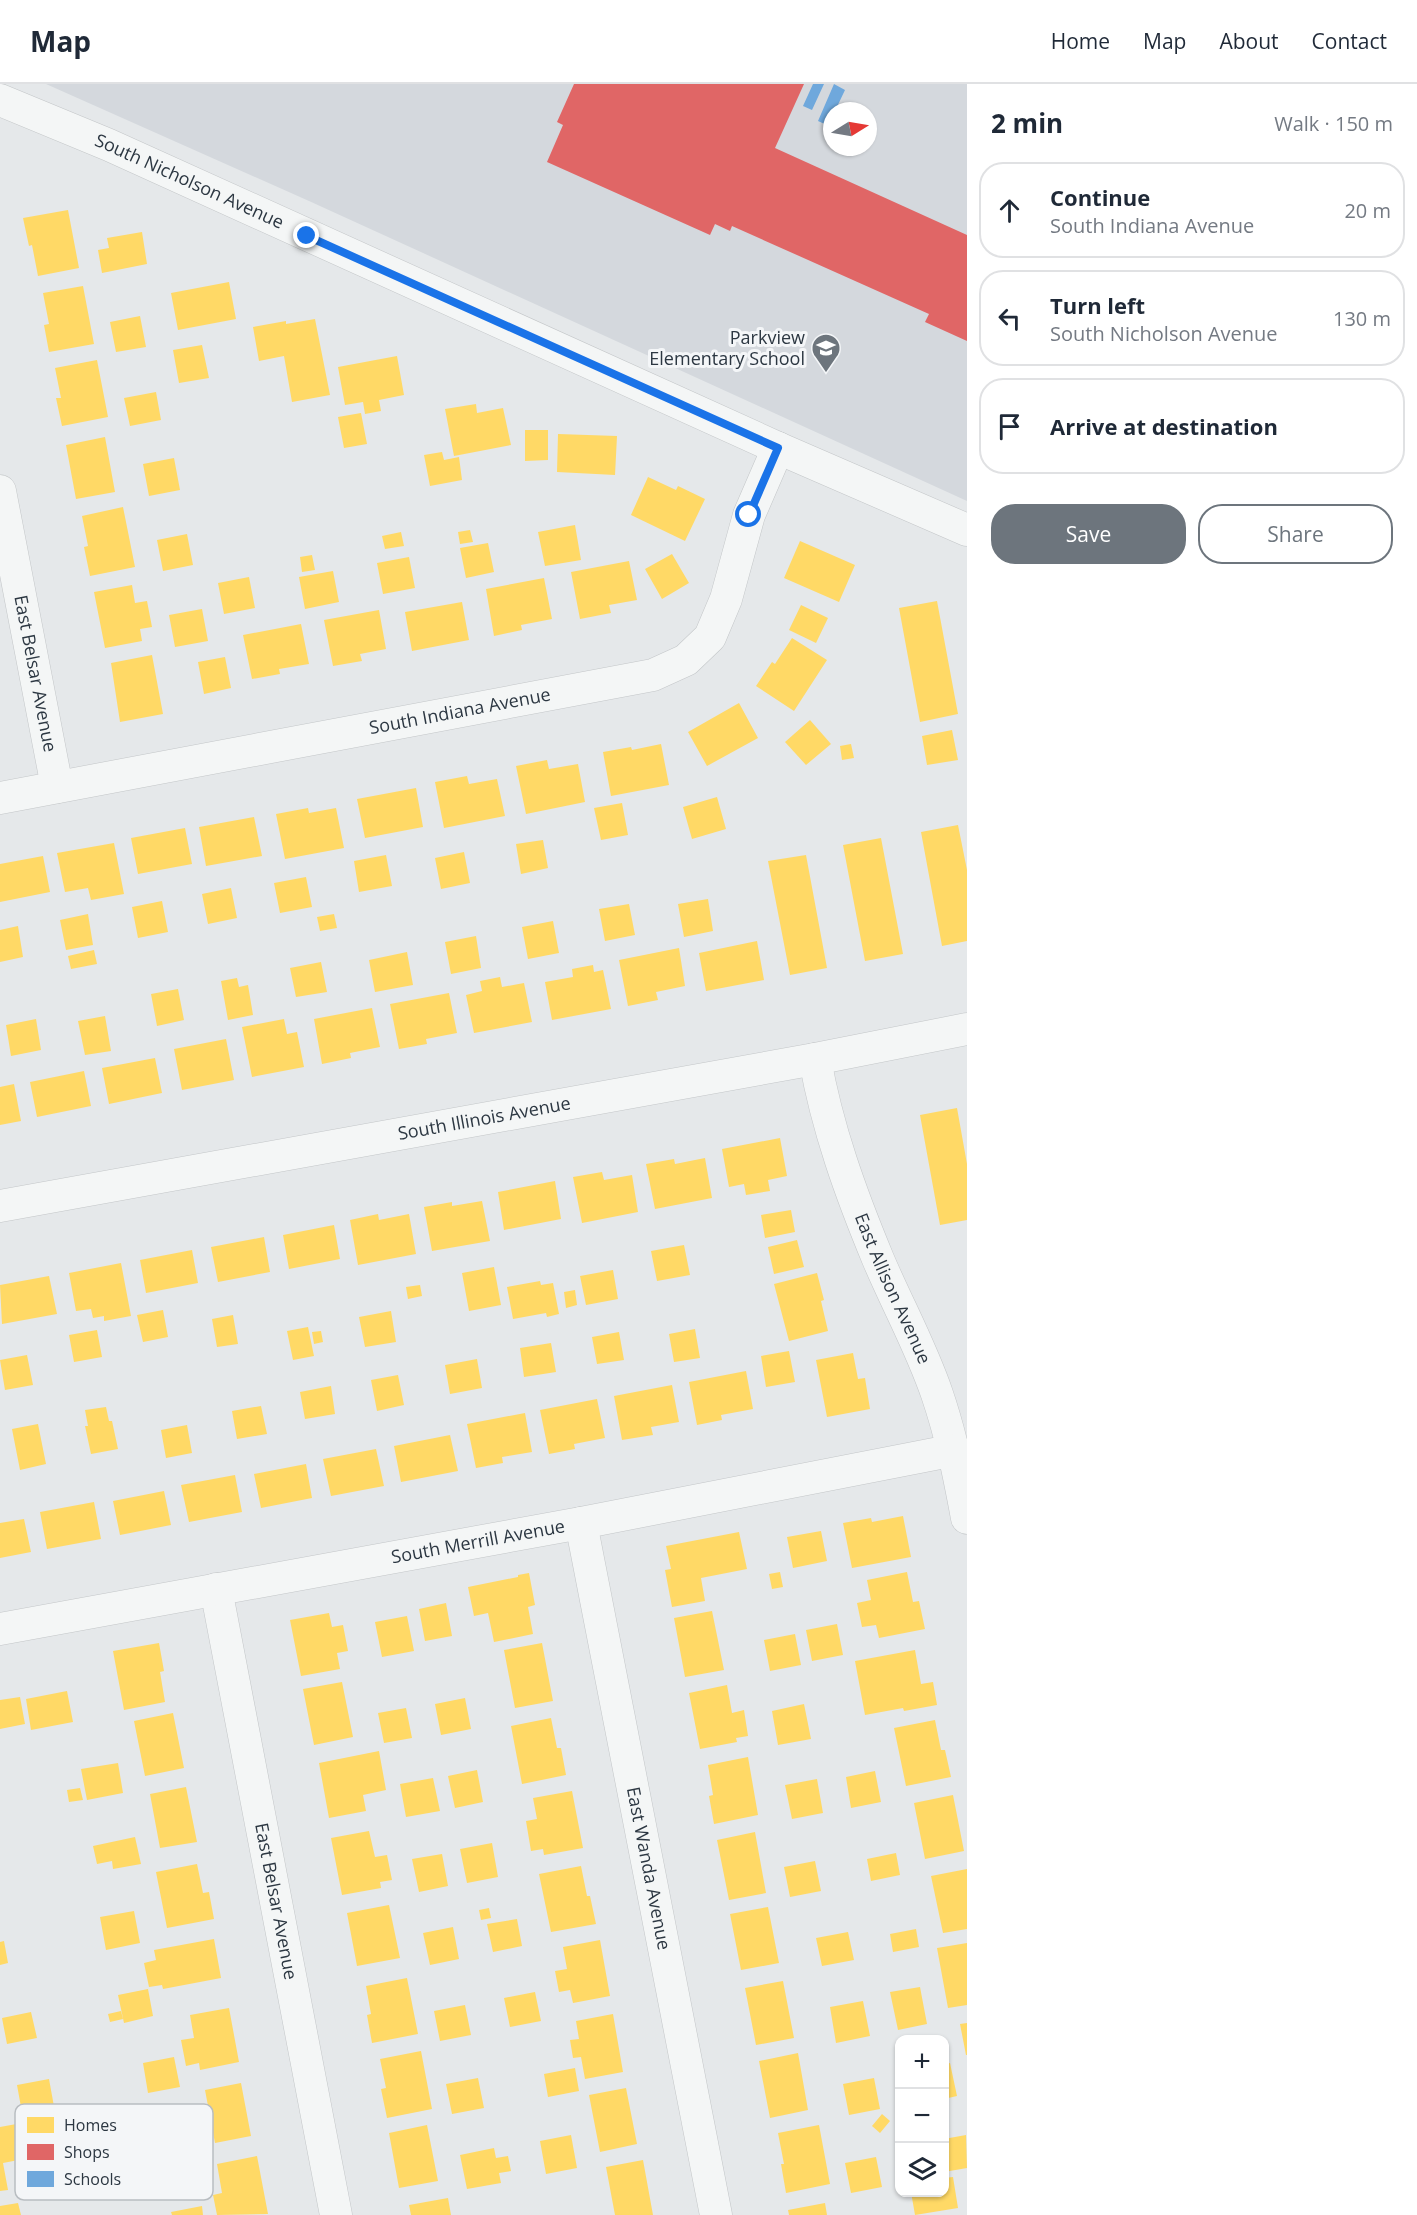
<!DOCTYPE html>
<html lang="en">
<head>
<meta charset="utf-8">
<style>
	body { margin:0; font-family:"Open Sans",sans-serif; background:#f6f6f7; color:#1f2937 }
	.controls { position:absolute; right:18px; bottom:18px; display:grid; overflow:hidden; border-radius:12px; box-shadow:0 2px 4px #0004 }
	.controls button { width:54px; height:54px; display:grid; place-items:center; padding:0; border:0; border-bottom:2px solid #e0e1e3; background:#fff; color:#1f2937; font:30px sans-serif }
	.compass { position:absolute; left:823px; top:18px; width:54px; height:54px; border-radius:50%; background:#fff; box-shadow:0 2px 4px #0004; rotate:79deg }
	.stop { position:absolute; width:18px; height:18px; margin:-14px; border:4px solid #1a73e8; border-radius:50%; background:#fff }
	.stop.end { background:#1a73e8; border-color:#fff; box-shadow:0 2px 6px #0008 }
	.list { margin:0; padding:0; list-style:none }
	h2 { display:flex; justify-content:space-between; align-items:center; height:78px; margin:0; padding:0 24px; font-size:26px }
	h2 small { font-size:20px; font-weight:400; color:#747a83 }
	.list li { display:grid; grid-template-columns:39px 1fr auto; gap:18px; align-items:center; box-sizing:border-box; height:96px; margin:0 12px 12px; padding:0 12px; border:2px solid #e0e1e3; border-radius:24px }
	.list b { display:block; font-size:22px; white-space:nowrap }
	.list p { margin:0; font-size:20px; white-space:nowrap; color:#747a83 }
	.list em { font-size:20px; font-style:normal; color:#747a83 }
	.actions { display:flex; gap:12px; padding:18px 24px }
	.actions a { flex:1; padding:14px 0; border:2px solid #6d757d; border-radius:24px; text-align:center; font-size:21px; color:#6d757d }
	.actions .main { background:#6d757d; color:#fff }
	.icon { flex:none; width:33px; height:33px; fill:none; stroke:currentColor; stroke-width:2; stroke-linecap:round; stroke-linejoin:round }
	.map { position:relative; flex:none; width:967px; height:2131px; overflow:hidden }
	header { display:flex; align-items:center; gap:36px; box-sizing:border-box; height:84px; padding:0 30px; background:#fff; border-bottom:2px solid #e0e1e3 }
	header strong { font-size:28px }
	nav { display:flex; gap:33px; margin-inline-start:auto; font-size:21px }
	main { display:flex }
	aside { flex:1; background:#fff }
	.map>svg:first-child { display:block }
	.built { fill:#d4d8dd; fill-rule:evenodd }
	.homes { fill:#ffd966 }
	.shops { fill:#e06666 }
	.schools { fill:#6fa8dc }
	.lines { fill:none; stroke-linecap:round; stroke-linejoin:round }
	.minor-casing { stroke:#c3c6c8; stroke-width:33 }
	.minor { stroke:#f4f6f6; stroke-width:32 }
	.route { stroke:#1a73e8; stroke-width:8 }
	.labels { text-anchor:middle; stroke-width:6; stroke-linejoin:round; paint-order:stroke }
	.street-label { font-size:18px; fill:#2c3742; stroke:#f4f6f8 }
	.poi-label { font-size:18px; fill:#2c3742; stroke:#f4f6f8; text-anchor:end }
	.key { fill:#f4f6f8; stroke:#b8bdc1; stroke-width:1.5 }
	.key-label { font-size:16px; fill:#2c3742 }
</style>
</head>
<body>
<header>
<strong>Map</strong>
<nav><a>Home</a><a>Map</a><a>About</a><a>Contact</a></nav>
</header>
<main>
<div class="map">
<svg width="967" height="2131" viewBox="0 0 967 2131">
	<rect width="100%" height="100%" fill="#e5e8ea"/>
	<path class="built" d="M46 0H967V417L309 117ZM832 27H868V63H832Z"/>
	<path class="homes" d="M68 126 79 184 38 192 32 161 29 162 23 134Z
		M142 148 147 180 102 189 98 166 109 164 107 154Z
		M229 198 236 235 178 246 171 209Z
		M83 202 94 260 49 268 44 241 49 240 43 209Z
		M140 232 146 263 116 268 110 238Z
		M315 235 330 311 292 318 284 272 259 277 253 243 286 237V240Z
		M202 261 209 294 179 299 173 266Z
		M397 272 404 311 379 316 381 327 365 330 363 318 345 321 338 283Z
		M97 276 108 333 62 342 56 314H61L55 284Z
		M156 308 161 336 130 342 124 314Z
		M476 320 477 329 503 324 511 361 454 372 445 325Z
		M361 329 367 360 344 364 338 333Z
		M525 346H548V376L525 377Z
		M558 350 617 352 615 391 557 388Z
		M105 353 115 408 76 415 66 361Z
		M442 368 444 376 459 373 462 396 430 402 424 371Z
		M174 374 180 406 149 412 143 380Z
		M648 393 676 406 678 402 705 415 685 457 631 431Z
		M123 423 135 483 90 492 84 463 88 462 82 432Z
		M575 441 581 476 545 482 538 448Z
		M470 446 473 458 460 460 458 448Z
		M401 448 404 462 385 465 382 452Z
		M187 450 193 481 163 487 157 456Z
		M800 457 855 481 839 518 784 494Z
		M488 459 494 488 466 494 460 464Z
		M672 470 689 499 662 515 645 485Z
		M312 471 315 486 302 488 300 473Z
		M409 473 415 504 383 510 377 479Z
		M629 477 637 516 609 521 611 529 580 535 571 488Z
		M333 487 339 518 305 525 299 493Z
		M249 493 255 524 224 530 218 499Z
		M544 494 552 535 521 541 522 546 494 552 486 505Z
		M132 501 135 519 147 517 152 543 140 545 142 557 105 564 94 508Z
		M937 517 958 630 920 638 899 524Z
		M462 518 469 556 412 567 405 528Z
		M801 521 828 534 816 559 789 546Z
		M202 525 208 557 175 563 169 531Z
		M379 526 386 565 360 570 362 577 333 582 324 536Z
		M301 540 309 580 279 585 280 590 252 595 243 551Z
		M792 554 827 576 794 627 756 602 772 578 775 580Z
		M152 571 163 630 120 638 111 579Z
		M225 573 231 604 204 610 198 578Z
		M739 619 758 654 707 682 688 648Z
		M810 636 831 660 806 681 785 658Z
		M952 646 958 676 927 681 922 652Z
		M661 660 669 701 611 712 603 668 631 663 632 666Z
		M851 660 854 674 842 676 840 662Z
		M547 676 549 685 578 680 585 718 526 730 516 682Z
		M467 692 469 700 497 695 505 732 444 744 435 698Z
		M416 704 423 743 365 754 357 715Z
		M717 713 726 745 692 755 683 723Z
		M622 719 628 751 601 756 594 724Z
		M308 724 309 729 336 724 344 764 285 775 276 730Z
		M254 733 262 772 206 782 199 743Z
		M958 741 967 786V857L942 862 921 748Z
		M185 744 192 780 138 790 131 754Z
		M881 754 903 870 865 877 843 761Z
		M543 756 548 784 521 790 516 760Z
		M114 759 124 810 91 816 88 804 65 808 57 769Z
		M464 768 470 799 441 805 435 774Z
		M386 771 392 802 359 808 354 777Z
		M806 771 827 884 790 891 768 777Z
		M43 772 50 808 0 818V780Z
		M306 793 312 823 280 829 274 799Z
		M231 804 237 834 208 840 202 810Z
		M708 815 713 847 684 853 678 820Z
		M162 817 168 848 138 854 132 823Z
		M629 820 635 851 605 857 599 825Z
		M88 830 93 861 66 866 60 836Z
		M334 830 337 844 320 847 317 833Z
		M553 837 559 869 528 875 522 843Z
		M18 842 23 873 0 878V846Z
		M476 852 481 884 451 890 445 858Z
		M757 857 764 896 706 907 699 869Z
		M679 864 685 902 656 908 658 916 628 922 619 876Z
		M94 866 97 880 71 885 68 872Z
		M407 868 413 901 375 908 369 876Z
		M321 878 327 908 296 913 290 884Z
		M593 881 594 888 603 886 611 925 552 936 545 898 573 893 572 885Z
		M500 893 502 903 524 899 532 938 474 949 466 911 482 907 480 897Z
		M237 894 239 903 248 901 253 931 228 936 221 897Z
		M178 905 184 936 157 942 151 910Z
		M449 909 457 949 426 955 427 960 399 965 390 920Z
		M372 924 380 963 350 969 351 974 322 980 314 935Z
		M105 932 111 967 85 971 78 937Z
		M36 935 41 966 11 972 6 941Z
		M284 935 287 950 297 948 304 983 252 993 242 943Z
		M226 955 234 996 182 1006 174 965Z
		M155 974 162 1009 109 1020 102 984Z
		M84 987 91 1022 37 1033 30 998Z
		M14 1000 21 1037 0 1041V1003Z
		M957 1024 967 1080V1136L940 1141 920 1031Z
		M780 1054 787 1092 768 1096 770 1107 746 1111 744 1100 729 1103 722 1065Z
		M705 1074 712 1114 655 1125 646 1080 674 1075 675 1080Z
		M602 1088 604 1096 632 1091 638 1128 582 1139 573 1093Z
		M555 1097 561 1135 504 1146 498 1108Z
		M482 1117 490 1157 432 1167 424 1123 452 1118V1122Z
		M791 1126 795 1148 765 1154 761 1131Z
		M378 1130 379 1136 409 1130 416 1170 358 1181 350 1136Z
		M334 1141 340 1175 289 1185 283 1151Z
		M264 1153 270 1188 218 1198 211 1163Z
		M797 1156 804 1183 774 1190 768 1163Z
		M684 1161 690 1191 657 1197 651 1167Z
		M192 1166 198 1199 146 1209 140 1176Z
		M121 1179 131 1232 104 1237V1232L93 1234 91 1225 76 1227 69 1189Z
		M494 1183 501 1221 469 1227 462 1189Z
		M613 1186 618 1215 586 1221 580 1192Z
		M817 1189 824 1216 821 1217 828 1247 789 1257 774 1200Z
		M49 1192 57 1230 2 1240 0 1201Z
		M540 1197 541 1201 553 1199 559 1230 547 1233 546 1229 513 1235 507 1203Z
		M420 1201 422 1212 408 1215 406 1203Z
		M575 1206 577 1221 566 1224 564 1208Z
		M163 1226 168 1253 143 1258 137 1231Z
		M391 1227 396 1258 365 1263 359 1233Z
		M233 1231 238 1260 217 1263 212 1235Z
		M308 1243 314 1272 293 1276 287 1247Z
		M695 1245 700 1274 674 1278 669 1250Z
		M97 1246 102 1273 74 1278 69 1251Z
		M321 1247 323 1258 314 1260 312 1248Z
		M619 1248 624 1276 597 1280 592 1253Z
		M551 1259 556 1288 524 1293 520 1264Z
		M789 1267 795 1298 766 1303 761 1272Z
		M853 1269 858 1295 865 1294 870 1325 827 1333 816 1276Z
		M27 1271 33 1301 5 1306 0 1276Z
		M477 1275 482 1304 450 1310 445 1281Z
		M746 1287 753 1325 721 1331 722 1336 697 1341 689 1298Z
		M398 1291 404 1321 377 1327 371 1296Z
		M672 1301 679 1338 651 1343 653 1351 622 1356 614 1312Z
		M331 1302 335 1330 305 1335 300 1308Z
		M597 1315 605 1354 574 1360 575 1365 549 1370 540 1326Z
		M261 1322 267 1350 237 1355 232 1327Z
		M106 1323 109 1337H112L118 1365 91 1370 85 1342H88L85 1326Z
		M525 1329 532 1368 502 1373 503 1379 476 1384 467 1340Z
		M38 1340 46 1380 20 1386 12 1345Z
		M187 1341 192 1369 166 1374 161 1346Z
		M450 1351 458 1387 401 1398 394 1362Z
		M376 1365 384 1402 331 1412 323 1375Z
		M306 1380 312 1414 261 1424 254 1390Z
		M235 1391 242 1428 189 1438 181 1401Z
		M164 1407 171 1441 120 1451 113 1417Z
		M94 1418 101 1455 47 1465 40 1428Z
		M903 1432 911 1473 852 1484 843 1439 871 1434 872 1438Z
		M24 1435 31 1468 0 1474V1439Z
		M821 1447 827 1477 793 1484 787 1453Z
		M739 1448 747 1485 701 1494 705 1517 672 1523 665 1486 671 1485 666 1462Z
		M780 1488 783 1503 772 1505 769 1490Z
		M907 1488 913 1518 919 1517 925 1545 879 1554 876 1541 862 1543 857 1519 871 1516 867 1496Z
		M529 1489 535 1521 528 1523 533 1550 494 1558 488 1529 474 1532 468 1503 518 1493V1491Z
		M446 1519 452 1552 425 1557 419 1525Z
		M712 1527 724 1586 685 1593 674 1534Z
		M329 1529 332 1543 343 1541 348 1567 337 1569 340 1585 301 1592 290 1536Z
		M407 1532 414 1567 382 1573 375 1538Z
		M837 1540 843 1571 812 1577 806 1546Z
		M795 1550 801 1581 770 1587 764 1556Z
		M159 1559 164 1587 160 1588 165 1618 124 1626 113 1567Z
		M542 1559 553 1617 515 1624 504 1566Z
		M915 1566 921 1600 933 1598 937 1621 904 1627 903 1624 865 1631 855 1577Z
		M342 1598 353 1653 314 1661 303 1605Z
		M727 1601 732 1629 744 1626 748 1652 736 1654 737 1658 700 1665 689 1609Z
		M67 1607 73 1638 31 1646 26 1615Z
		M20 1613 25 1640 0 1645V1616Z
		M465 1614 471 1645 441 1651 435 1620Z
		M804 1620 811 1655 778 1661 772 1627Z
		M406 1624 412 1654 384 1659 378 1629Z
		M173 1629 184 1684 145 1692 134 1637Z
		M551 1634 557 1664H561L566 1691 522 1700 511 1642Z
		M935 1636 941 1666H945L951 1693 906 1702 894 1644Z
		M379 1667 386 1706 363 1711 366 1727 329 1734 319 1679Z
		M748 1673 758 1731 714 1740 709 1712 713 1711 708 1681Z
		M118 1679 123 1709 87 1716 81 1685Z
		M477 1686 483 1718 455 1724 448 1692Z
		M875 1687 881 1718 851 1724 846 1693Z
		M433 1694 440 1727 406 1733 400 1700Z
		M817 1695 823 1729 792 1735 785 1701Z
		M186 1703 197 1758 160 1764 150 1710Z
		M80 1704 83 1716 69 1718 67 1706Z
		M572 1707 583 1764 544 1771 543 1765 531 1767 526 1737 537 1735 533 1714Z
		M953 1711 964 1767 925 1775 914 1719Z
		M369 1747 375 1773 387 1771 392 1796 380 1798 381 1804 342 1811 331 1754Z
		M755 1748 766 1809 729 1816 717 1756Z
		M135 1753 141 1780 113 1785 112 1777 97 1780 93 1762Z
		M492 1759 498 1793 467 1799 460 1765Z
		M896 1769 900 1791 871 1797 867 1775Z
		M442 1770 448 1802 419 1808 412 1775Z
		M815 1777 821 1807 790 1813 784 1783Z
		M197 1780 203 1809 209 1808 214 1835 167 1844 156 1788Z
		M581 1782 587 1812H590L596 1840 551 1848 539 1790Z
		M967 1785V1845L943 1849 931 1792Z
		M389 1821 400 1874 357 1882 347 1829Z
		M768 1823 779 1879 741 1886 730 1830Z
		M489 1824 491 1834 481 1836 479 1826Z
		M134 1827 140 1859 106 1866 100 1833Z
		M517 1835 522 1862 493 1868 487 1840Z
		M453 1843 459 1875 430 1881 423 1849Z
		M916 1845 919 1863 893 1868 890 1850Z
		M848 1848 854 1876 822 1882 816 1854Z
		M214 1855 221 1894 163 1905 162 1901 149 1903 144 1879 156 1876 154 1866Z
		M600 1856 610 1912 573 1919 570 1906 559 1908 555 1887 567 1885 563 1863Z
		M4 1857 8 1879 0 1881V1858Z
		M967 1859V1921L948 1924 937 1864Z
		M407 1894 418 1950 372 1959 367 1931 371 1930 366 1902Z
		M783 1897 794 1954 756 1961 745 1904Z
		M920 1903 927 1940 898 1946 890 1908Z
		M148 1905 153 1932 124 1939 118 1911Z
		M535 1908 541 1937 510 1943 504 1914Z
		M863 1917 870 1952 836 1959 830 1923Z
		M465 1921 471 1951 440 1957 434 1927Z
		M229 1924 239 1978 200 1986 199 1979 186 1982 181 1956 194 1954 190 1931Z
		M121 1927 123 1935 110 1938 108 1930Z
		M31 1928 37 1954 7 1960 2 1934Z
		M613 1930 623 1988 585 1995 581 1973 573 1974 570 1956 579 1955 576 1937Z
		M967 1939V1971H966L960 1940Z
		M421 1967 432 2025 387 2034 381 2005 386 2004 380 1975Z
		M798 1969 808 2026 770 2034 759 1977Z
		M174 1973 180 2003 148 2009 143 1979Z
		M950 1979 957 2012 944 2015V1980Z
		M575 1984 579 2007 548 2013 544 1990Z
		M478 1994 484 2024 452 2030 446 2000Z
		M874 1994 880 2025 849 2031 843 2000Z
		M49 1995 55 2028 23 2034 17 2001Z
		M241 1999 251 2052 215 2059 205 2006Z
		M626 2004 637 2060 600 2068 589 2011Z
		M882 2030 890 2037 880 2049 872 2042Z
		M22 2039 29 2074 3 2079 8 2106 0 2107V2043Z
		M427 2041 438 2097 399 2104 389 2049Z
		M819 2041 830 2100 786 2109 781 2080H784L778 2049Z
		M571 2051 577 2084 546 2090 540 2057Z
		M966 2051 967 2084 944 2088V2055Z
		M494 2064 496 2074 508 2072 511 2087 499 2089 501 2099 467 2105 460 2071Z
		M257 2072 268 2130 217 2131 213 2111 222 2109 217 2080Z
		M876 2073 882 2103 851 2109 845 2079Z
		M643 2076 653 2131H615L606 2083Z
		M953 2093 958 2124 915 2131 911 2108H944V2094Z
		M448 2114 451 2131H411L409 2121Z
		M18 2119 21 2131H0V2122Z
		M825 2119 827 2131H789L788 2126Z
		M202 2122 203 2131H172L171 2128Z"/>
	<path class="shops" d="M574 0H804L775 64 967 151V257L925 238 929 230 732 142 730 147 715 140 710 151 547 78 563 41 557 38Z"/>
	<path class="schools" d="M813 0H824L812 26 803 22Z
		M834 0 845 6 835 27H832V34L829 42 818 37Z"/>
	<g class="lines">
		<g class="minor-casing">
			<g id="minor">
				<path id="s1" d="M0 16 109 61 778 364 967 446"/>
				<path id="s2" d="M0 407 57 703"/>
				<path id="s3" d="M0 714 653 591 686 576 710 553 726 515 749 431 778 364"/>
				<path id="s4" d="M815 975C827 1044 851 1110 878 1175 897 1220 921 1263 937 1310 951 1351 959 1391 967 1434"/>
				<path id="s5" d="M0 1122 815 975 967 945"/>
				<path id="s6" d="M581 1439 716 2131"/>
				<path id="s7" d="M216 1505 336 2131"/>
				<path id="s8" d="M0 1545 581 1439 955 1366"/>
			</g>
		</g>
		<use href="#minor" class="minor"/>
	</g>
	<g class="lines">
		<path class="route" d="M307 152 778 364 749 431"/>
	</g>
	<defs>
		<g id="school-pin" transform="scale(1.5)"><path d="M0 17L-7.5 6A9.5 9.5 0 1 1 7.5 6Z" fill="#6d757d" stroke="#f4f6f8"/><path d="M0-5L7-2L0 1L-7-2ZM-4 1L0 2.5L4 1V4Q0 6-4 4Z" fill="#fff"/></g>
	</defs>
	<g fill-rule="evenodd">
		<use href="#school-pin" x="826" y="264"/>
	</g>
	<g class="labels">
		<g class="street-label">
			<text dy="6" stroke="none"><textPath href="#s1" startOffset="206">South Nicholson Avenue</textPath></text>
			<text dy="6" stroke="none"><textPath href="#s2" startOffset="186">East Belsar Avenue</textPath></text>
			<text dy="6" stroke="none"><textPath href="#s3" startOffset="468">South Indiana Avenue</textPath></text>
			<text dy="6" stroke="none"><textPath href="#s5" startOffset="492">South Illinois Avenue</textPath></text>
			<text dy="6" stroke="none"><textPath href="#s4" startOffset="243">East Allison Avenue</textPath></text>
			<text dy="6" stroke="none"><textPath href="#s8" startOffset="486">South Merrill Avenue</textPath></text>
			<text dy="6" stroke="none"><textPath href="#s6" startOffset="352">East Wanda Avenue</textPath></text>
			<text dy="6" stroke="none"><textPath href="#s7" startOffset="318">East Belsar Avenue</textPath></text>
		</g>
		<g class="poi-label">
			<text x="805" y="260">Parkview<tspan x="805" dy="21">Elementary School</tspan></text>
		</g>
	</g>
	<rect x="15" y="2020" width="198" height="96" rx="9" class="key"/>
	<rect x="27" y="2033" width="27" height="16" fill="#ffd966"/>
	<rect x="27" y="2060" width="27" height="16" fill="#e06666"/>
	<rect x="27" y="2087" width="27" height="16" fill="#6fa8dc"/>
	<g class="key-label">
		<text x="64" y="2047">Homes</text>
		<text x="64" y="2074">Shops</text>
		<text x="64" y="2101">Schools</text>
	</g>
</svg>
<div class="controls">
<button>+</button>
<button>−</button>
<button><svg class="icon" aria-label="layers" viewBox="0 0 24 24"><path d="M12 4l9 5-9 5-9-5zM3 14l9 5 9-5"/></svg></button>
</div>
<svg class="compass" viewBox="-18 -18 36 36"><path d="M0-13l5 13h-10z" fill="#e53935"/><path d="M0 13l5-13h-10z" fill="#747a83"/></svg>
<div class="stop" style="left:749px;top:431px"></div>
<div class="stop end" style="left:307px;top:152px"></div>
</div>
<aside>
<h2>2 min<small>Walk · 150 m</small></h2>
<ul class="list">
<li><svg class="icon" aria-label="ahead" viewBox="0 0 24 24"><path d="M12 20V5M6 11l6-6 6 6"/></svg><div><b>Continue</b><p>South Indiana Avenue</p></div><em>20 m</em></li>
<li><svg class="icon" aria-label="left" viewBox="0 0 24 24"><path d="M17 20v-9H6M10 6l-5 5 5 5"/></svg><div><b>Turn left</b><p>South Nicholson Avenue</p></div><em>130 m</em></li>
<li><svg class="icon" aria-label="arrive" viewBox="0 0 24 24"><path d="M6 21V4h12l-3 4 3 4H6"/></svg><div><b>Arrive at destination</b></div></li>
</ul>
<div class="actions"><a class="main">Save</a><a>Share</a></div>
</aside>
</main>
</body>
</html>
